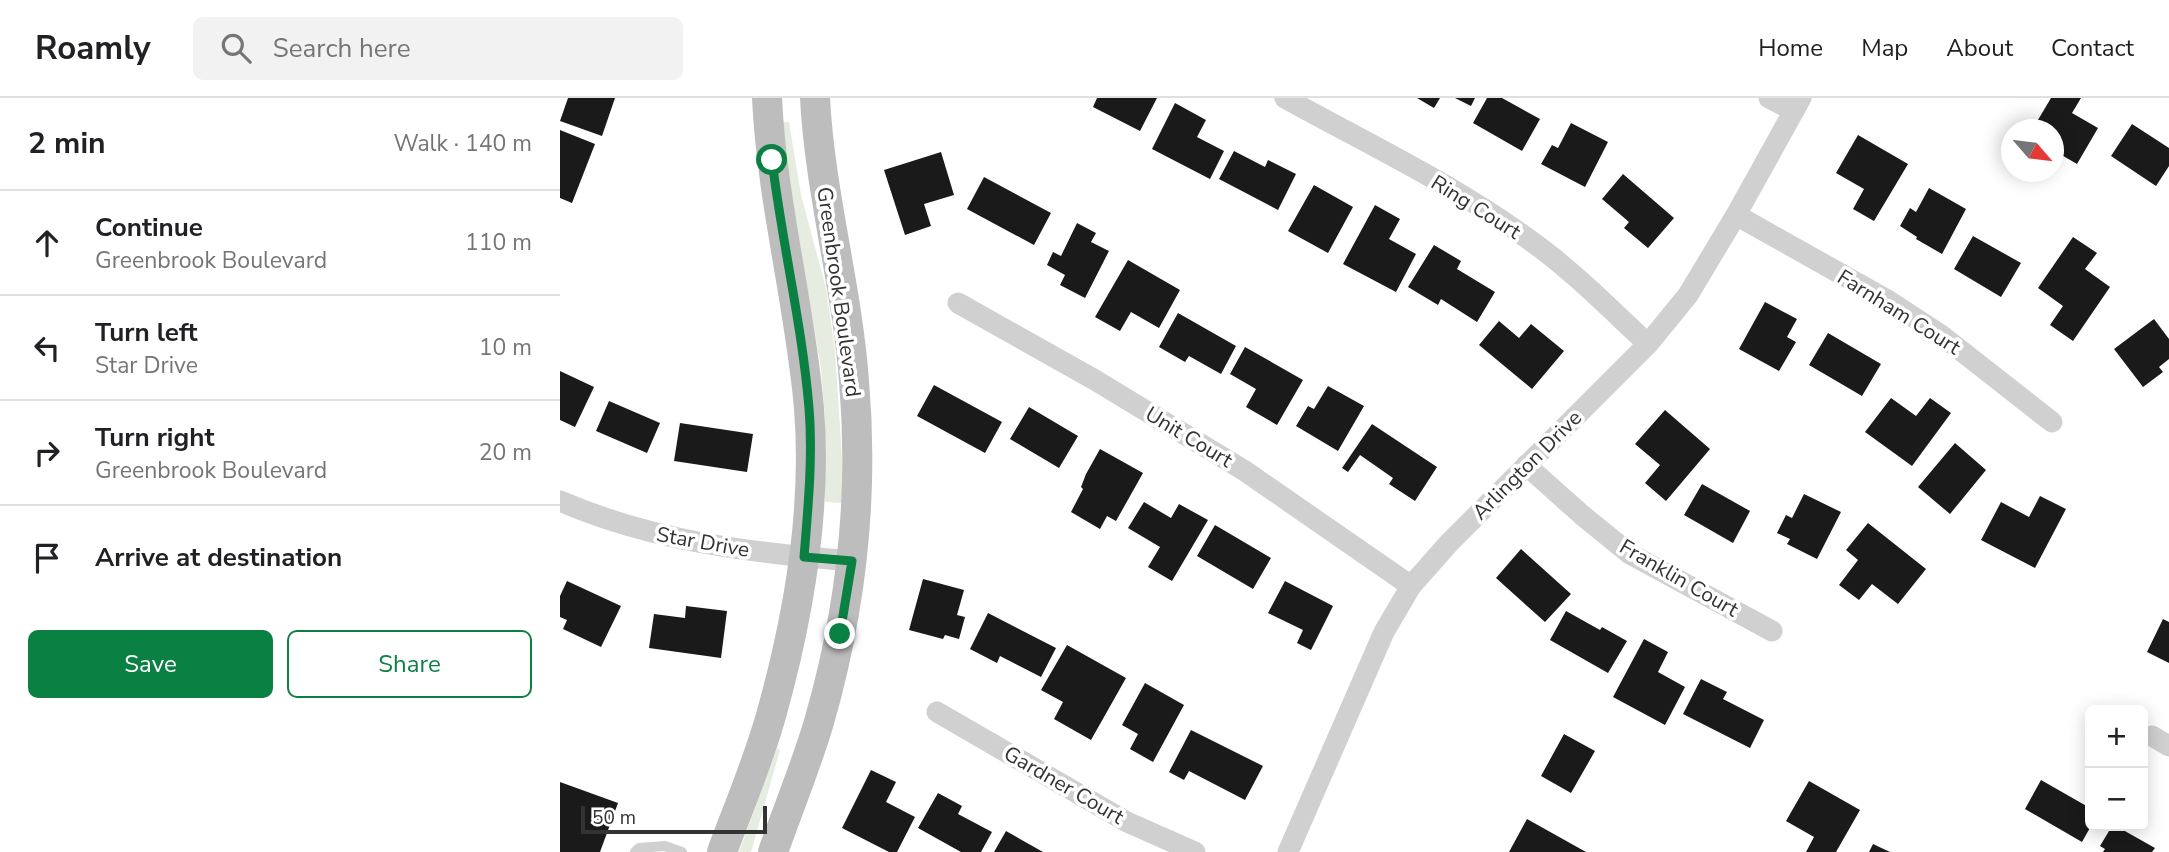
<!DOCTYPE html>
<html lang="en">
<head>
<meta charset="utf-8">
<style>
	body { margin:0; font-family:"Nunito Sans",sans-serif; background:#f2f2f2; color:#202124 }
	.controls { position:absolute; right:21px; bottom:21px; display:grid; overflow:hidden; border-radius:10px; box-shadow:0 4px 18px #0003 }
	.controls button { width:63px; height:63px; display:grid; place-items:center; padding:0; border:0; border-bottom:2px solid #e0e0e0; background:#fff; color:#202124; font:35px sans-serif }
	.compass { position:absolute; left:1441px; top:21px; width:63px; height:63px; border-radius:50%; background:#fff; box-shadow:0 4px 18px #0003; rotate:118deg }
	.scale { position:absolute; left:21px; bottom:18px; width:186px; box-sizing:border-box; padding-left:7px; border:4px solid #333; border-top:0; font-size:19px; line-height:24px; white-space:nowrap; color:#333; -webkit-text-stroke:5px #fff; paint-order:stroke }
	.stop { position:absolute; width:21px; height:21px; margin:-16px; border:5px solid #0b8043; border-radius:50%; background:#fff }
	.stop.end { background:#0b8043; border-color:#fff; box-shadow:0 2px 7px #0008 }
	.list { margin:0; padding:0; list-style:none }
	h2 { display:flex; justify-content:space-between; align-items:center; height:91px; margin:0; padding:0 28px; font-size:30px }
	h2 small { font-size:23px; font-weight:400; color:#757577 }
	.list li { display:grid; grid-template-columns:46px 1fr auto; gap:21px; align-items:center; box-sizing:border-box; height:105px; padding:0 28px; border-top:2px solid #e0e0e0 }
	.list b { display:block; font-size:26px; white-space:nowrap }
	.list p { margin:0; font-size:23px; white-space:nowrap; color:#757577 }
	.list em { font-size:23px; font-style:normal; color:#757577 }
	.actions { display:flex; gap:14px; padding:21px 28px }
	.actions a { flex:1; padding:16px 0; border:2px solid #0b8043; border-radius:10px; text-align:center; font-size:24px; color:#0b8043 }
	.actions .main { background:#0b8043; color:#fff }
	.icon { flex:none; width:38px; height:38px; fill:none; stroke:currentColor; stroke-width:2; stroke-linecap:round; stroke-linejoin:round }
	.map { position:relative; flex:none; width:1609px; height:754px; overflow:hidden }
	header { display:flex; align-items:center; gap:42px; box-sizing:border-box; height:98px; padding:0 35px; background:#fff; border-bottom:2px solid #e0e0e0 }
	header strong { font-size:33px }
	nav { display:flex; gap:38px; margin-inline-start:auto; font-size:24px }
	.search { width:490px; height:63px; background:#f2f2f2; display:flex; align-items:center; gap:18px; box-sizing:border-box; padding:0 24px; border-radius:10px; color:#757577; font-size:26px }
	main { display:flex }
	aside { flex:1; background:#fff }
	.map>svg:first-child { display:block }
	.green { fill:#e6ecdf }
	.building { fill:#1a1a1a }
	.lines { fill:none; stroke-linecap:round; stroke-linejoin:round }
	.lane { stroke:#d0d0d0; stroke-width:10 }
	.street { stroke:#d0d0d0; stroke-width:21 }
	.secondary { stroke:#bdbdbd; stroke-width:30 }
	.route { stroke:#0b8043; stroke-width:9 }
	.labels { text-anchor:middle; stroke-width:7; stroke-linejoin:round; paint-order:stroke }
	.street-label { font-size:21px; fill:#333; stroke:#fff }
</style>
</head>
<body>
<header>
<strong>Roamly</strong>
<div class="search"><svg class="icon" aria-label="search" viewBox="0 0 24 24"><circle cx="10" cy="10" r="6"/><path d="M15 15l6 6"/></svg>Search here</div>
<nav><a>Home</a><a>Map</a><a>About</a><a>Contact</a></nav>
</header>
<main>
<aside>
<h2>2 min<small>Walk · 140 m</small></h2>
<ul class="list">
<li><svg class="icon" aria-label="ahead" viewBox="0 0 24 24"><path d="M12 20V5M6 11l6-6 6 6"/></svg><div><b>Continue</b><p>Greenbrook Boulevard</p></div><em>110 m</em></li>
<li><svg class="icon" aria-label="left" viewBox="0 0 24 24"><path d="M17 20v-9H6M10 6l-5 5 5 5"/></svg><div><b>Turn left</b><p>Star Drive</p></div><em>10 m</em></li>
<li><svg class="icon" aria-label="right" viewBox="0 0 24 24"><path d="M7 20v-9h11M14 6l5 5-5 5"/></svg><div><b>Turn right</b><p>Greenbrook Boulevard</p></div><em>20 m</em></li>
<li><svg class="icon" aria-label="arrive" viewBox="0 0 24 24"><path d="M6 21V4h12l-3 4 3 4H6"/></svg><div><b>Arrive at destination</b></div></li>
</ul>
<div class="actions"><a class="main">Save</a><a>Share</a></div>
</aside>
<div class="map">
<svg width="1609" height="754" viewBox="0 0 1609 754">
	<rect width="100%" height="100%" fill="#fff"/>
	<path class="green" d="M223 24H229L241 97 266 190 275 253 282 360V405L265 404V318L261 271 231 93Z
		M217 650 220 652 191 754H179Z"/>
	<path class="building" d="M8 0H55L42 38 0 23Z
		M537 0H597L580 33 533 9Z
		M857 0H880L874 10Z
		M895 0H915L911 8Z
		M927 0H942L980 21 962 53 913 25Z
		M1491 0H1521L1512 15 1538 30 1517 66 1493 52V32H1472Z
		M615 5 646 22 637 39 664 53 650 81 592 51Z
		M1011 25 1048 44 1025 89 981 66 992 47 998 50Z
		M1572 26 1609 50V68L1596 88 1551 58Z
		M0 32 35 46 12 105 0 100Z
		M1298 37 1348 66 1314 123 1293 111 1304 91 1276 75Z
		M674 53 705 69 708 62 736 76 718 112 659 81Z
		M381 54 394 97 364 106 371 128 345 137 324 72Z
		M1063 76 1114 120 1088 150 1064 130 1069 124 1042 101Z
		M424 79 491 115 474 147 407 111Z
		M754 87 793 109 768 155 728 133Z
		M1369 90 1406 111 1382 156 1356 141 1357 139 1340 128 1350 110 1356 114Z
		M815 107 840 121 829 141 856 156 836 194 783 166Z
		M517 125 536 135 531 144 549 153 525 200 500 187 505 177 487 167 493 154 501 158Z
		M1413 138 1461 165 1441 199 1394 171Z
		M1513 139 1537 155 1525 171 1550 189 1513 243 1490 227 1503 208 1478 190Z
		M874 147 901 163 897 171 935 194 917 224 881 201 878 207 848 189Z
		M568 162 620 192 599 230 571 214 560 233 535 219Z
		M1205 204 1237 221 1227 239 1236 244 1219 273 1179 251Z
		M618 215 676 248 661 276 629 258 625 264 599 249Z
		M1594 221 1609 241V261L1599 269 1603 274 1583 289 1554 251Z
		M939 223 959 240 971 226 1004 253 972 291 919 247Z
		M1268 235 1321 266 1302 298 1249 267Z
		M685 249 743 282 717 327 686 309 696 291 670 276Z
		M0 273 34 289 15 329 0 322Z
		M374 287 442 324 425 355 357 318Z
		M768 288 804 308 778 353 736 328 748 308 754 311Z
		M1331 300 1356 318 1370 300 1391 315 1352 368 1305 334Z
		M49 303 100 325 87 355 36 333Z
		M469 309 518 338 499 370 450 341Z
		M1105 312 1150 351 1106 403 1085 385 1100 367 1075 346Z
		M120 325 193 336 187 374 114 363Z
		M812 326 877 369 855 403 829 386 833 380 800 357 788 374 782 370Z
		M1395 345 1426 372 1390 416 1358 389Z
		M540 351 583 375 556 423 547 418 540 431 511 414 523 391 521 389 526 376Z
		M1142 386 1190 413 1173 445 1124 417Z
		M1244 396 1281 414 1257 461 1227 446 1230 441 1217 435 1226 417 1232 420Z
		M1480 398 1506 411 1475 470 1421 442 1441 404 1469 419Z
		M584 404 611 420 619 406 648 422 612 483 588 469 600 449 568 430Z
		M1308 425 1366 471 1338 506 1312 486 1299 502 1279 487 1298 462 1286 452Z
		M655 427 711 460 693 491 637 458Z
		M961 451 1011 496 985 524 936 480Z
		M363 481 404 492 397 517 405 519 399 541 385 537 383 541 349 532Z
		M7 483 61 508 41 549 3 531 7 522 0 519V498Z
		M725 483 773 508 751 552 737 545 743 532 708 515Z
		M126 508 167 513 161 560 89 550 94 516 125 520Z
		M1006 513 1040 532 1042 529 1067 543 1048 575 990 542Z
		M428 515 496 550 481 579 440 558 437 565 410 551Z
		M1603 521 1609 524V565L1587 554Z
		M1084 541 1108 554 1098 574 1125 589 1105 627 1053 599Z
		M507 547 566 580 531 642 494 621 503 604 481 592Z
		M1141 581 1167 594 1163 601 1204 622 1190 650 1123 616Z
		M585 585 624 607 593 664 570 651 578 636 562 627Z
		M631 632 703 668 685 702 629 673 624 682 609 674Z
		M1004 636 1035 653 1011 695 981 678Z
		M311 672 336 684 326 704 355 719 337 754H329L282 730Z
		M1481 682 1530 710 1531 728 1522 744 1465 711Z
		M1249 683 1300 712 1276 754H1246L1254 739 1226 723Z
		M0 684 58 705 40 754H0Z
		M378 695 402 708 398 716 432 734 421 754H401L358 730Z
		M967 721 1026 754H949Z
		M1552 728H1556L1595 750 1592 754H1543L1545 751 1540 748Z
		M446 733 483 754H434Z
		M1313 746 1330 754H1309Z"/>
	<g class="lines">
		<path class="lane" d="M75 754 79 750 105 748 122 754"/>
		<path class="street" d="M725 0C808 46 895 87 971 143 1013 173 1050 211 1088 246
			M1209 0 1234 13
			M1176 117 1329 203 1381 237 1492 324
			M398 205 535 282 685 373 851 488
			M966 367 1022 417 1070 456 1212 533
			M0 403C92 443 192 455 292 463
			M377 614 567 724 635 754
			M1592 638 1609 648
			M728 754 824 534 851 488 889 445 1088 246 1128 197 1176 117 1241 0"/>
		<path class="secondary" d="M162 754C179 708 199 662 212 614 239 517 257 411 249 310 240 206 212 105 207 0
			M213 754C228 711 246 668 259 624 291 513 304 398 294 283 287 188 260 96 255 0"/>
	</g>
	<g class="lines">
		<path class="route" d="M212 62C222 145 242 226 249 310 253 359 248 410 244 459L292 463 280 536"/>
	</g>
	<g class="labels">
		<g class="street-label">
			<text transform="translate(916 109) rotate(32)" y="7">Ring Court</text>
			<text transform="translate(279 194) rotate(82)" y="7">Greenbrook Boulevard</text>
			<text transform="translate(1339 214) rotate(32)" y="7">Farnham Court</text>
			<text transform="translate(629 339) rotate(31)" y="7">Unit Court</text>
			<text transform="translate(967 367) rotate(-45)" y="7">Arlington Drive</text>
			<text transform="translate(143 444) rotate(10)" y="7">Star Drive</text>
			<text transform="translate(1119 480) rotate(30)" y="7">Franklin Court</text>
			<text transform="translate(504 687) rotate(30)" y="7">Gardner Court</text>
		</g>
	</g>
</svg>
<div class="controls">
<button>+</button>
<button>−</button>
</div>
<svg class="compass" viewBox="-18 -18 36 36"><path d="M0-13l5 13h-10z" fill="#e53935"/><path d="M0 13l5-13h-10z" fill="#757577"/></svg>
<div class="scale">50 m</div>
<div class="stop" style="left:212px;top:62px"></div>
<div class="stop end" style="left:280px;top:536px"></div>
</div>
</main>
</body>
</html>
